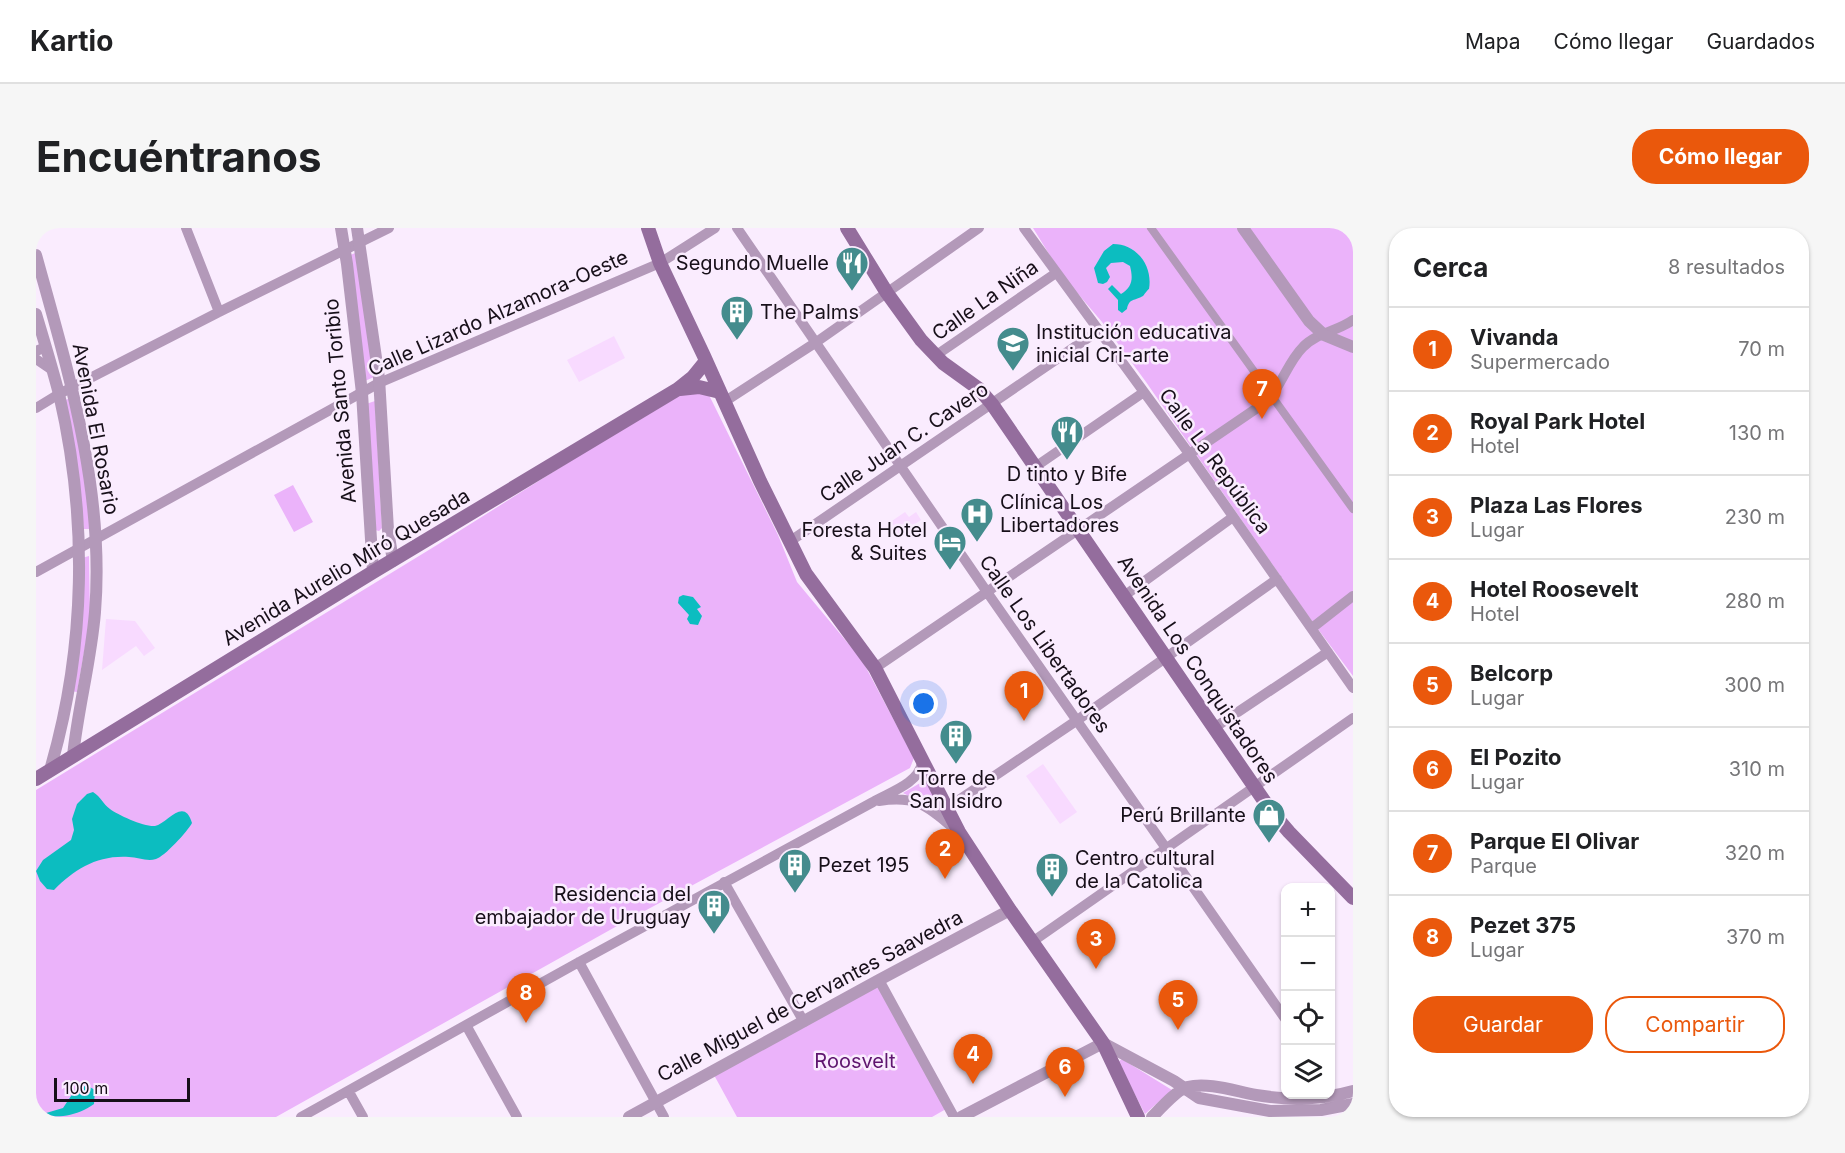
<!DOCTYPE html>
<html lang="es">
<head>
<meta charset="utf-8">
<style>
	body { margin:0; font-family:Inter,sans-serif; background:#f6f6f6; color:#202124 }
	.controls { position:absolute; right:18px; bottom:18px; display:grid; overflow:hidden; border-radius:12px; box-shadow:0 2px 4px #0004 }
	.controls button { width:54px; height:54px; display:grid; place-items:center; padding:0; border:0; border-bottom:2px solid #e0e0e0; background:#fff; color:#202124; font:30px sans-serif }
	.scale { position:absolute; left:18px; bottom:15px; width:136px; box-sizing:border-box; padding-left:6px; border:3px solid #170f19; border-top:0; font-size:16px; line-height:21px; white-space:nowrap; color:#170f19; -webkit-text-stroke:4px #faecfe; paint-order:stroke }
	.you { position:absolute; left:888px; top:476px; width:21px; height:21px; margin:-15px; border:4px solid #fff; border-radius:50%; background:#1a73e8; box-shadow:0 0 0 9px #1a73e833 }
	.badge { display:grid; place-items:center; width:39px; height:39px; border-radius:50%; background:#ea580c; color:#fff; font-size:20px; font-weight:700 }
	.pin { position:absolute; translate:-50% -50px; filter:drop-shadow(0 2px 3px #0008) }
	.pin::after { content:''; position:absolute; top:32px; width:21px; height:18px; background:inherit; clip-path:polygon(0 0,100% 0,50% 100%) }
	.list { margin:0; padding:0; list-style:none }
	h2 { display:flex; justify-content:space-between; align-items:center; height:78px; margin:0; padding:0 24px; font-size:26px }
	h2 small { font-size:20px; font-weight:400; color:#757577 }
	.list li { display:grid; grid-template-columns:39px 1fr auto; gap:18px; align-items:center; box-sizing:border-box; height:84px; padding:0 24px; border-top:2px solid #e0e0e0 }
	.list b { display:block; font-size:22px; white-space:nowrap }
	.list p { margin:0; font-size:20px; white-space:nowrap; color:#757577 }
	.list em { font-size:20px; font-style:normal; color:#757577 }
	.actions { display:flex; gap:12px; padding:18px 24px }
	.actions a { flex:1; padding:14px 0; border:2px solid #ea580c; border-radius:24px; text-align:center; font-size:21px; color:#ea580c }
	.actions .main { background:#ea580c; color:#fff }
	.icon { flex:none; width:33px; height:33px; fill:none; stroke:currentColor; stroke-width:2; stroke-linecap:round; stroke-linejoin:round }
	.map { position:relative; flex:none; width:1317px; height:889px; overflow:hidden; border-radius:24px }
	header { display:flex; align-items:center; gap:36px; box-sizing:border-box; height:84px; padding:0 30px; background:#fff; border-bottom:2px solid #e0e0e0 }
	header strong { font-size:28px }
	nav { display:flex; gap:33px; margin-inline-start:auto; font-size:21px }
	.intro { display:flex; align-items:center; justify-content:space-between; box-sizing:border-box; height:144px; padding:0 36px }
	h1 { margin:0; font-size:42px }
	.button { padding:15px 27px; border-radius:24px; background:#ea580c; color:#fff; font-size:21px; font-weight:700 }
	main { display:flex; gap:36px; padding:0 36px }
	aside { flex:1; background:#fff; border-radius:24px; box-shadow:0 2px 4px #0004 }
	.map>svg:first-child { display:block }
	.built { fill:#f8daff }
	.green { fill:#ebb3fa }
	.water { fill:#0cbdc0 }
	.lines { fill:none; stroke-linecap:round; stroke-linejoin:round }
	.pedestrian { stroke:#b399b9; stroke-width:8 }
	.minor { stroke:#b399b9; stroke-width:10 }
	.tertiary { stroke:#b399b9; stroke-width:12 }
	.secondary { stroke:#946d9d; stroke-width:14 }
	.labels { text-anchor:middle; stroke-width:5; stroke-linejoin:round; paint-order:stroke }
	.poi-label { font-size:20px; fill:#170f19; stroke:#faecfe; text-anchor:start }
	.street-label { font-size:20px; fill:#170f19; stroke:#faecfe }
	.park-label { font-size:20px; fill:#5f156f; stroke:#faecfe }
</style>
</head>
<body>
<header>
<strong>Kartio</strong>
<nav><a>Mapa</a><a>Cómo llegar</a><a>Guardados</a></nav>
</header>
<div class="intro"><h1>Encuéntranos</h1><a class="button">Cómo llegar</a></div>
<main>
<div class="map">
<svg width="1317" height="889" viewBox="0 0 1317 889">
	<rect width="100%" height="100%" fill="#faecfe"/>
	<path class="built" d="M578 108 589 130 543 154 531 132Z
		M869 284 873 289 880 284 885 292 858 310 850 297Z
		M70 391 99 393 119 420 108 428 100 418 66 442Z
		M1007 536 1041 584 1024 596 990 548Z"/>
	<path class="green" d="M997 0H1317V448L1270 385 1110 154 1066 94 1026 47Z
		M322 24 338 149 329 153 314 27Z
		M646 163 673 167 742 307 761 354 826 432 878 530 874 540 590 693 240 889H0V562L401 317Z
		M35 170 49 246 55 301H48L40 245 26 173Z
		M339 173 346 300 343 303 339 302 330 176Z
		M257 257 277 294 258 304 238 267Z
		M53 328 54 391 41 464 34 463 46 330Z
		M891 551 907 582 904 584 867 565Z
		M842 757 910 881 896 889H701L678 847Z
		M1086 831 1136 862 1109 886 1082 834Z"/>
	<path class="water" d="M1077 16C1101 16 1117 38 1113 61 1112 61 1108 67 1107 68 1099 73 1093 70 1091 81L1086 85 1082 82V72L1072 61 1076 57 1085 66C1097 59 1097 50 1094 38L1087 34 1075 35 1070 40 1074 49 1071 54 1067 56 1062 55 1058 40 1068 23Z
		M647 367 657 369 665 379 661 381 666 388 662 397 654 396 651 391 653 387 642 375 643 369Z
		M57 564C65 569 67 576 74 581 82 587 108 599 119 598 131 596 148 568 156 595 152 603 128 629 120 631 111 634 102 629 93 629 61 627 39 641 18 662L11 661 4 653 0 643 7 632 35 612 38 602 36 591 41 576 51 566Z
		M52 858 59 862 58 876C40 889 23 889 0 889V888L27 880 41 859Z"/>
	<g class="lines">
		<path class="pedestrian" d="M1115 0 1317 281"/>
		<path class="minor" d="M150 0 183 84
			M701 0 951 364 1250 792
			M988 0 1154 227 1317 460
			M0 123 10 119
			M899 128 1020 45
			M0 131 16 142
			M688 174 779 115 943 0
			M0 180 23 166 183 84 353 0
			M999 239 1108 164
			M753 314 1062 103
			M0 344 343 155 624 35 679 0
			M1088 368 1197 289
			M1276 400 1317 368
			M839 440 1227 176C1246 160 1250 136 1267 119 1280 105 1302 103 1317 92
			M1178 500 1292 424
			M843 573C883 567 891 579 920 602
			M911 580 1040 493 1241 351
			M688 654 768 794
			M996 714 1317 490
			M543 734 628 889
			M843 752 918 889
			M430 797 481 889
			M313 864 327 889
			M265 889 543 734 837 574C854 564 882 556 886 535"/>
		<path class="tertiary" d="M305 0 311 36 326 165 337 344
			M321 0 343 150 352 302 357 333
			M1207 0 1273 93 1288 107 1317 119
			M0 27C32 143 69 262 59 384 55 433 42 480 37 528
			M0 86C8 113 16 139 23 166 52 290 50 419 14 542
			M593 889 843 752 974 682
			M925 889 1067 815 1138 853 1163 870 1234 883 1285 882 1317 876
			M1116 889C1123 882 1142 861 1151 859 1173 854 1198 863 1220 867 1251 872 1286 872 1317 863"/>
		<path class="secondary" d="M612 0 624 35 668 128 724 253 770 346 839 440 923 604 974 682 1067 815 1102 889
			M811 0 851 65 885 112 907 135 943 161 956 176 1235 583 1253 604 1317 670
			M644 161 663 159 684 164
			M0 551 337 344 642 161 657 149 670 133"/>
	</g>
	<defs>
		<g id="restaurant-pin" transform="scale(1.725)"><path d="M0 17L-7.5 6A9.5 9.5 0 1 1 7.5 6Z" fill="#448c8d" stroke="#faecfe"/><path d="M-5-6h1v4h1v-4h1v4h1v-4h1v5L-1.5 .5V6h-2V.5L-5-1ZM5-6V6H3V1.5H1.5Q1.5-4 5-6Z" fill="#fff"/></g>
		<g id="building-pin" transform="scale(1.725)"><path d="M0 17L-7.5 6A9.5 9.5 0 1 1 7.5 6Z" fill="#448c8d" stroke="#faecfe"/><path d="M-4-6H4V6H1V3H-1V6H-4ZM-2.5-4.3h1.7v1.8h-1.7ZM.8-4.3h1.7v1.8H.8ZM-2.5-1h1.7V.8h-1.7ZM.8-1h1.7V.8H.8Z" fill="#fff"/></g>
		<g id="school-pin" transform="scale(1.725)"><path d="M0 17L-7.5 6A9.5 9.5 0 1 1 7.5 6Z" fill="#448c8d" stroke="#faecfe"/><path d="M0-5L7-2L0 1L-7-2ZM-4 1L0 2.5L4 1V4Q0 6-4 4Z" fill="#fff"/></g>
		<g id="hospital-pin" transform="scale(1.725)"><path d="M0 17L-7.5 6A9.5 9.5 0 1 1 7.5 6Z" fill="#448c8d" stroke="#faecfe"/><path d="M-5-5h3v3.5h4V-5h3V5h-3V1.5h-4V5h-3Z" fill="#fff"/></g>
		<g id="hotel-pin" transform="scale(1.725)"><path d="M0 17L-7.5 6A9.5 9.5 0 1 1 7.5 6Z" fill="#448c8d" stroke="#faecfe"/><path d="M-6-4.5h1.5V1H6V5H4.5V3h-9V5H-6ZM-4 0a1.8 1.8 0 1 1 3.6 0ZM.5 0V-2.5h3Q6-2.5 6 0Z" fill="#fff"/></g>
		<g id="shop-pin" transform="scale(1.725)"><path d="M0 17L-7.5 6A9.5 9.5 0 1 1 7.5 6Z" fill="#448c8d" stroke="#faecfe"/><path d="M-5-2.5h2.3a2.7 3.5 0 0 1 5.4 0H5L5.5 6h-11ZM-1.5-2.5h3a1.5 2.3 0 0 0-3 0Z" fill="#fff"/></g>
	</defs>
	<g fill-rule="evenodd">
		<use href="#restaurant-pin" x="816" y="35"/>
		<use href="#building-pin" x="701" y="84"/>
		<use href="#school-pin" x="977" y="115"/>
		<use href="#restaurant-pin" x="1031" y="204"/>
		<use href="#hospital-pin" x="941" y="286"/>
		<use href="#hotel-pin" x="914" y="314"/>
		<use href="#building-pin" x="920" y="508"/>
		<use href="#shop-pin" x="1233" y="587"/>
		<use href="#building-pin" x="759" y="637"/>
		<use href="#building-pin" x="1016" y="641"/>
		<use href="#building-pin" x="678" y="678"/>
	</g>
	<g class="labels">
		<g class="poi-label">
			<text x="793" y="42" text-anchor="end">Segundo Muelle</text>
			<text x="724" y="91">The Palms</text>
			<text x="1000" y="111">Institución educativa<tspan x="1000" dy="23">inicial Cri-arte</tspan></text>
			<text x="1031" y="253" text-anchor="middle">D tinto y Bife</text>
			<text x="964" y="281">Clínica Los<tspan x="964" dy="23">Libertadores</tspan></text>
			<text x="891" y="309" text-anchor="end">Foresta Hotel<tspan x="891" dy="23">&amp; Suites</tspan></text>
			<text x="920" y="557" text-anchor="middle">Torre de<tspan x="920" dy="23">San Isidro</tspan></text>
			<text x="1210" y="594" text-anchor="end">Perú Brillante</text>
			<text x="1039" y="637">Centro cultural<tspan x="1039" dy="23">de la Catolica</tspan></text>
			<text x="782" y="644">Pezet 195</text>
			<text x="655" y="673" text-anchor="end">Residencia del<tspan x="655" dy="23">embajador de Uruguay</tspan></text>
		</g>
		<g class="street-label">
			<text transform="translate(949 72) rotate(-35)" y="7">Calle La Niña</text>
			<text transform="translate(462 85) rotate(-24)" y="7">Calle Lizardo Alzamora-Oeste</text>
			<text transform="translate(304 173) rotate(-95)" y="7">Avenida Santo Toribio</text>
			<text transform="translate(60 201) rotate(79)" y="7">Avenida El Rosario</text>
			<text transform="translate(868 214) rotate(-34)" y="7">Calle Juan C. Cavero</text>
			<text transform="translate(1179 233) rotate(54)" y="7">Calle La República</text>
			<text transform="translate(310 339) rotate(-31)" y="7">Avenida Aurelio Miró Quesada</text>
			<text transform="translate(1009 416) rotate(55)" y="7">Calle Los Libertadores</text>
			<text transform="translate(1162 441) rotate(56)" y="7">Avenida Los Conquistadores</text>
			<text transform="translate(774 768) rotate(-28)" y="7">Calle Miguel de Cervantes Saavedra</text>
		</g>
		<g class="park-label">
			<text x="819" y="840">Roosvelt</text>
		</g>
	</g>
</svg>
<div class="controls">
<button>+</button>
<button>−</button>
<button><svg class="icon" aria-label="locate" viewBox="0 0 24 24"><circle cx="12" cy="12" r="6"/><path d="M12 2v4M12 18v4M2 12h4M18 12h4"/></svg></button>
<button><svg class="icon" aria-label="layers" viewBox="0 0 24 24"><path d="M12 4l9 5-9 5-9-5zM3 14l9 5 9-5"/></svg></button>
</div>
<div class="scale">100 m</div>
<div class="you"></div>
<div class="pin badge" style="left:988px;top:493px">1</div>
<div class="pin badge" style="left:909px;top:651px">2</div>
<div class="pin badge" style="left:1060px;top:741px">3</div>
<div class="pin badge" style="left:937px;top:856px">4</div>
<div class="pin badge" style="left:1142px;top:802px">5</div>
<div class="pin badge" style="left:1029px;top:869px">6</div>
<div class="pin badge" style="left:1226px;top:191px">7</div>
<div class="pin badge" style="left:490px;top:795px">8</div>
</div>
<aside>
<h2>Cerca<small>8 resultados</small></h2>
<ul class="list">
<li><span class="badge">1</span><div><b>Vivanda</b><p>Supermercado</p></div><em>70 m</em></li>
<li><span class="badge">2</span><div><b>Royal Park Hotel</b><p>Hotel</p></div><em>130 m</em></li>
<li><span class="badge">3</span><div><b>Plaza Las Flores</b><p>Lugar</p></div><em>230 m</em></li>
<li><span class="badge">4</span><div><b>Hotel Roosevelt</b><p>Hotel</p></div><em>280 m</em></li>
<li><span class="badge">5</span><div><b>Belcorp</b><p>Lugar</p></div><em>300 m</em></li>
<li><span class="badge">6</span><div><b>El Pozito</b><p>Lugar</p></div><em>310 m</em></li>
<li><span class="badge">7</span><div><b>Parque El Olivar</b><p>Parque</p></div><em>320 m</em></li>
<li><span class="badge">8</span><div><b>Pezet 375</b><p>Lugar</p></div><em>370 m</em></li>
</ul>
<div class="actions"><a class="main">Guardar</a><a>Compartir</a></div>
</aside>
</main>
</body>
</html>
